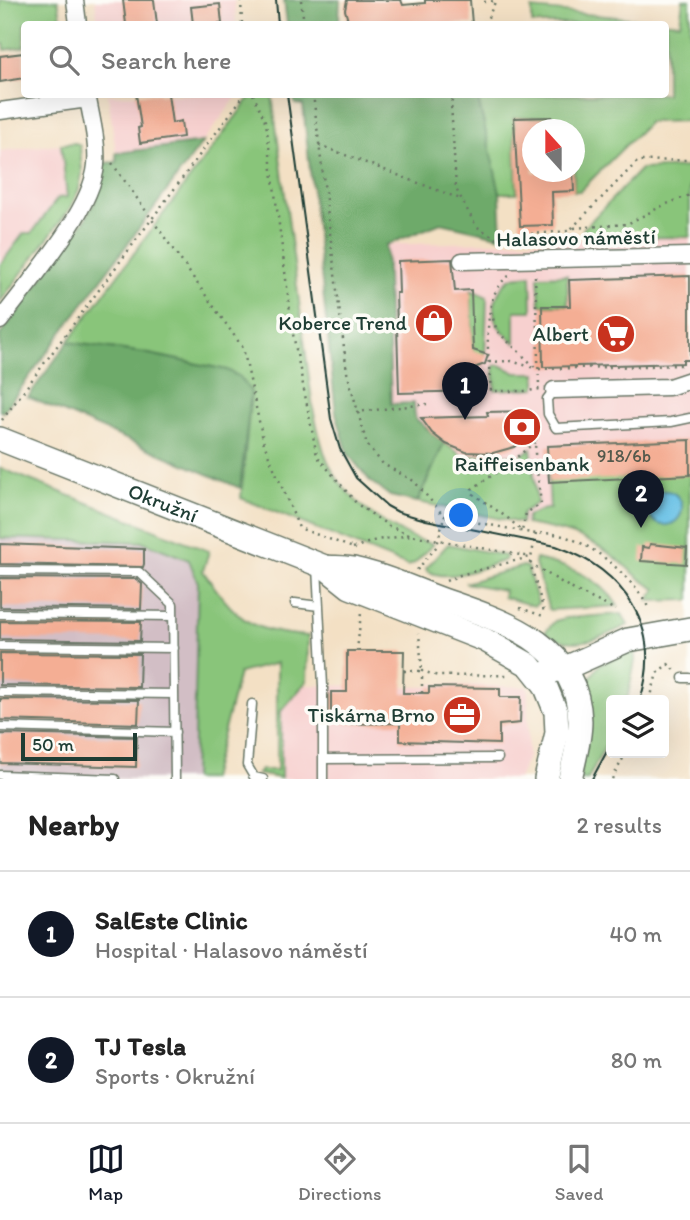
<!DOCTYPE html>
<html lang="en">
<head>
<meta charset="utf-8">
<style>
	body { margin:0; font-family:Itim,sans-serif; background:#f2f2f2; color:#222 }
	.controls { position:absolute; right:21px; bottom:21px; display:grid; overflow:hidden; border-radius:7px; box-shadow:0 7px 28px #0002 }
	.controls button { width:63px; height:63px; display:grid; place-items:center; padding:0; border:0; border-bottom:2px solid #e0e0e0; background:#fff; color:#222; font:35px sans-serif }
	.compass { position:absolute; left:522px; top:119px; width:63px; height:63px; border-radius:50%; background:#fff; box-shadow:0 7px 28px #0002; rotate:339deg }
	.scale { position:absolute; left:21px; bottom:18px; width:116px; box-sizing:border-box; padding-left:7px; border:4px solid #1f3d34; border-top:0; font-size:19px; line-height:24px; white-space:nowrap; color:#1f3d34; -webkit-text-stroke:5px #fdfcf7; paint-order:stroke }
	.you { position:absolute; left:462px; top:516px; width:24px; height:24px; margin:-18px; border:5px solid #fff; border-radius:50%; background:#1a73e8; box-shadow:0 0 0 10px #1a73e833 }
	.badge { display:grid; place-items:center; width:46px; height:46px; border-radius:50%; background:#111827; color:#fff; font-size:23px; font-weight:700 }
	.pin { position:absolute; translate:-50% -58px; filter:drop-shadow(0 2px 4px #0008) }
	.pin::after { content:''; position:absolute; top:37px; width:24px; height:21px; background:inherit; clip-path:polygon(0 0,100% 0,50% 100%) }
	.list { margin:0; padding:0; list-style:none }
	h2 { display:flex; justify-content:space-between; align-items:center; height:91px; margin:0; padding:0 28px; font-size:30px }
	h2 small { font-size:23px; font-weight:400; color:#767676 }
	.list li { display:grid; grid-template-columns:46px 1fr auto; gap:21px; align-items:center; box-sizing:border-box; height:126px; padding:0 28px; border-top:2px solid #e0e0e0 }
	.list b { display:block; font-size:26px; white-space:nowrap }
	.list p { margin:0; font-size:23px; white-space:nowrap; color:#767676 }
	.list em { font-size:23px; font-style:normal; color:#767676 }
	.icon { flex:none; width:38px; height:38px; fill:none; stroke:currentColor; stroke-width:2; stroke-linecap:round; stroke-linejoin:round }
	.map { position:relative; flex:none; width:690px; height:779px; overflow:hidden }
	.search { position:absolute; background:#fff; box-shadow:0 7px 28px #0002; left:21px; right:21px; top:21px; height:77px; display:flex; align-items:center; gap:18px; box-sizing:border-box; padding:0 24px; border-radius:7px; color:#767676; font-size:26px }
	.sheet { height:343px; background:#fff }
	nav { display:flex; justify-content:space-around; align-items:center; box-sizing:border-box; height:98px; border-top:2px solid #e0e0e0; background:#fff; font-size:19px; color:#767676 }
	nav a { display:grid; justify-items:center; gap:4px }
	nav .on { color:#111827 }
	.map>svg:first-child { display:block }
	.built { fill:#f7d0cf }
	.industrial { fill:#d2bec5 }
	.green { fill:#89c57a; stroke:#548157; stroke-width:2 }
	.forest { fill:#6eaa6a; stroke:#46744f; stroke-width:2 }
	.water { fill:#68c1e6; stroke:#447f8d; stroke-width:2 }
	.building { fill:#f4ae94 }
	.lines { fill:none; stroke-linecap:round; stroke-linejoin:round }
	.lane-casing { stroke:#697666; stroke-width:11 }
	.street-casing { stroke:#697666; stroke-width:19 }
	.secondary-casing { stroke:#697666; stroke-width:26 }
	.path { stroke:#697666; stroke-width:2.5; stroke-dasharray:2 5; stroke-linecap:butt }
	.lane { stroke:#fff; stroke-width:8 }
	.street { stroke:#fff; stroke-width:16 }
	.secondary { stroke:#fff; stroke-width:23 }
	.tram { stroke:#1f3d34; stroke-width:2 }
	.labels { text-anchor:middle; stroke-width:7; stroke-linejoin:round; paint-order:stroke }
	.number-label { font-size:18px; fill:#54594c }
	.street-label { font-size:21px; fill:#1f3d34; stroke:#fdfcf7 }
	.poi-label { font-size:21px; fill:#1f3d34; stroke:#fdfcf7; text-anchor:end }
</style>
</head>
<body>
<div class="map">
<svg width="690" height="779" viewBox="0 0 690 779">
	<rect width="100%" height="100%" fill="#fdfcf7"/>
	<filter id="ink" filterUnits="userSpaceOnUse"><feTurbulence type="fractalNoise" baseFrequency=".0143" numOctaves="2"/><feDisplacementMap in="SourceGraphic" scale="14" xChannelSelector="R" yChannelSelector="G"/><feConvolveMatrix kernelMatrix="1 2 1 2 8 2 1 2 1" color-interpolation-filters="sRGB"/></filter>
	<filter id="wash" filterUnits="userSpaceOnUse"><feTurbulence type="fractalNoise" baseFrequency=".00686" numOctaves="4" result="noise"/><feDisplacementMap in="SourceGraphic" scale="28" xChannelSelector="R" yChannelSelector="G"/><feGaussianBlur stdDeviation="1.57" result="paint"/><feColorMatrix in="noise" values="0 0 0 0 0 0 0 0 0 0 0 0 0 0 0 0 0 1.4 0 .05"/><feComposite in="paint" operator="in"/></filter>
	<g filter="url(#wash)">
		<rect width="100%" height="100%" fill="#f3e0c4"/>
		<path class="built" d="M95 0H234L236 24H98Z
			M108 95H238L203 142 116 153Z
			M61 144 67 197 58 199 32 233 0 265V151Z
			M690 237V464L548 470 550 509 528 516 526 524 411 499 372 392V245Z
			M431 684 528 687V757L518 779H281V711L304 685 429 687Z"/>
		<path class="industrial" d="M0 538 144 542 189 560 198 583 193 779H0Z"/>
		<path class="green" d="M0 0H58L62 24H24V47L5 50 4 44H0Z
			M683 0H690V121L649 122 580 191H574V130L552 129 551 117 514 118 517 193H500L477 95 666 94V24H532V9L680 23Z
			M252 95H272L313 409C317 425 320 442 326 457 342 499 391 534 433 544L415 563 408 566 241 498 251 392 240 377 227 370 144 353 68 342Z
			M76 143 80 146 82 173 79 189 71 207 0 302V265L24 233H32L58 198 67 197 61 144Z
			M690 167V237L584 238 583 229 641 169Z
			M531 275 532 311H515V343C509 337 500 330 496 322 490 307 499 283 514 277 519 276 526 276 531 275Z
			M567 275 568 305H540L538 276Z
			M471 290 487 297 485 354 473 355Z
			M500 365 516 373H536V388L495 390 494 366Z
			M444 443 463 456 512 455 517 459 531 448 537 503 522 513 521 523 418 502Z
			M690 464V600L648 601 656 589C639 580 631 570 617 559 587 536 562 530 526 524L527 516 545 509H550L548 470Z
			M0 468 209 551 203 571C237 619 246 631 308 636L307 681 281 711V778L257 774 261 770H277V663L239 673 211 779H193L198 583 189 560 144 542 0 538Z
			M448 544 506 556 505 560C483 567 450 583 427 571L426 568Z
			M536 559C568 566 600 577 618 606L549 610 535 564Z
			M523 566 527 567 538 603 534 606 503 597 504 590 465 583Z
			M622 614 628 625C601 638 572 652 545 632L555 621 566 618Z
			M635 650V661L627 700H611V735L588 779H580L588 681 600 664Z"/>
		<path class="forest" d="M284 0H340L339 19 342 24H287Z
			M294 95H477L500 193 502 237 441 223 386 245 391 404 414 403 415 418 444 443 417 502 390 496 370 481 348 454 336 413 303 105 295 104Z
			M203 142 3 412 0 411V335L84 221 96 200 103 163 117 162 116 153Z
			M68 342 144 353 227 370 240 377 251 392 240 488 28 397Z"/>
		<path class="water" d="M648 508a17 17 0 1 1 34 0a17 17 0 1 1-34 0Z"/>
		<g id="blocks">
			<path class="building" d="M123 0H154L157 24H126Z
				M347 0H401L403 5 425 3V0H470L472 24H349L345 10Z
				M220 4 222 24H193L191 7Z
				M24 53V78L0 82V56Z
				M136 94H168L172 123 181 121 183 137 140 143 138 128 141 127Z
				M552 117V130H533V172H573L574 191 552 192 553 225 520 226 514 118Z
				M452 259 455 291 471 290 473 350 488 355 485 364 474 368 475 391 399 393 396 293H399L398 261Z
				M690 276V360H683V363L543 367 542 306H570L569 280Z
				M528 411 529 435 514 447 493 453 466 452 446 444 432 433 421 418 488 416 487 412Z
				M690 440V475L549 482 547 446Z
				M0 544 144 549V564L143 567 0 564Z
				M650 544 687 548 686 564 641 561 642 547 649 548Z
				M0 578 136 579 142 584 141 609 0 607Z
				M0 621 141 622 140 641 0 639Z
				M347 651H404L403 693H429V687L500 688V697H521L520 723 499 725V744L400 741V723L345 724V722H331V692H347Z
				M0 653 140 654 139 687 0 685Z
				M0 699 139 700 138 724 0 720Z
				M0 734 137 737 136 767 0 763Z"/>
		</g>
	</g>
	<g filter="url(#ink)">
		<use href="#blocks" fill-opacity="0" stroke="#697666" stroke-width="2"/>
		<g class="lines">
			<g class="lane-casing">
				<path id="lane" d="M554 390 547 399 548 414 556 428 671 422 690 418
					M317 567 323 686V779
					M0 571 139 572 173 604 175 779
					M295 603 319 606
					M0 614 173 616
					M0 646 174 648
					M683 678H690
					M0 692 174 694
					M252 704 247 765 254 777 263 779
					M0 727 175 732
					M324 759 498 758
					M0 775 115 779"/>
			</g>
			<g class="street-casing">
				<path id="street" d="M75 0 78 24
					M0 111 88 99
					M462 261 690 256
					M0 321C29 282 92 211 96 165 98 142 91 117 87 94
					M554 390 669 387 690 380"/>
			</g>
			<g class="secondary-casing">
				<g id="secondary">
					<path id="s1" d="M0 439 325 567 350 587 485 640 529 665 545 685 556 712 557 733 546 779"/>
					<path d="M325 567C335 568 347 567 357 570 386 576 415 590 443 600 503 621 578 643 580 721 580 741 574 760 570 779"/>
					<path d="M548 672 563 669 628 640 690 629"/>
				</g>
			</g>
			<path class="path" d="M241 0 242 24
				M301 0 304 24
				M484 2 494 1
				M485 24 496 0
				M253 94 266 123 293 334 317 456 357 504 389 526 411 535 531 557
				M313 94 347 372 367 445 383 464 414 481 444 516 536 534C577 527 630 573 648 607
				M455 94 451 103 456 189 476 226 505 244
				M319 145 463 200
				M112 163 243 348 264 444 299 528 356 549
				M574 228 627 224 664 205 690 195
				M518 243V235L569 231 638 161 690 160
				M509 276C479 294 489 361 491 391H528L540 389
				M535 276 539 385
				M491 312 497 331 537 369 683 365
				M489 362 511 361 534 368
				M356 412 427 404
				M2 420 245 94
				M535 442 506 466 472 489V493L509 519 522 531 526 513 541 504 535 453 536 419
				M536 534 530 563 545 615
				M353 548 376 540 411 535
				M530 563 574 590 616 610
				M417 570 437 546 444 516
				M446 581 460 575 530 557
				M520 608 546 617
				M357 651 361 613
				M404 671H422L419 633
				M422 693V671L438 676 510 675
				M650 700 657 673 668 664 676 671
				M612 779 626 753"/>
			<use href="#lane" class="lane"/>
			<use href="#street" class="street"/>
			<use href="#secondary" class="secondary"/>
			<path class="tram" d="M276 0 278 24
				M287 94 331 419 340 449 356 478 387 506 398 512 426 520 556 546C624 570 664 628 640 700
				M592 779 611 744"/>
		</g>
	</g>
	<defs>
		<g id="shop-disc" transform="scale(2.0125)"><circle r="9.5" fill="#c8321e" stroke="#fdfcf7"/><path d="M-5-2.5h2.3a2.7 3.5 0 0 1 5.4 0H5L5.5 6h-11ZM-1.5-2.5h3a1.5 2.3 0 0 0-3 0Z" fill="#fff"/></g>
		<g id="supermarket-disc" transform="scale(2.0125)"><circle r="9.5" fill="#c8321e" stroke="#fdfcf7"/><path d="M-6-5.5h2.5l.6 2H6L4.5 2H-2.5L-4.4-4H-6ZM-1.5 3.2a1.3 1.3 0 1 0 .1 0ZM3 3.2a1.3 1.3 0 1 0 .1 0Z" fill="#fff"/></g>
		<g id="bank-disc" transform="scale(2.0125)"><circle r="9.5" fill="#c8321e" stroke="#fdfcf7"/><path d="M-6-4H6V4H-6ZM0-2.3a2.3 2.3 0 1 0 0 4.6a2.3 2.3 0 1 0 0-4.6Z" fill="#fff"/></g>
		<g id="office-disc" transform="scale(2.0125)"><circle r="9.5" fill="#c8321e" stroke="#fdfcf7"/><path d="M-6-3h4V-5.5h4V-3h4V5H-6ZM-1-4.5V-3h2v-1.5ZM-6 0V1H6V0Z" fill="#fff"/></g>
	</defs>
	<g fill-rule="evenodd">
		<use href="#shop-disc" x="434" y="323"/>
		<use href="#supermarket-disc" x="616" y="334"/>
		<use href="#bank-disc" x="522" y="427"/>
		<use href="#office-disc" x="462" y="715"/>
	</g>
	<g class="labels">
		<g class="number-label">
			<text x="624" y="462">918/6b</text>
		</g>
		<g class="street-label">
			<text transform="translate(576 238) rotate(-1)" y="7">Halasovo náměstí</text>
			<text dy="7" stroke="none"><textPath href="#s1" startOffset="175">Okružní</textPath></text>
		</g>
		<g class="poi-label">
			<text x="407" y="330">Koberce Trend</text>
			<text x="589" y="341">Albert</text>
			<text x="522" y="471" text-anchor="middle">Raiffeisenbank</text>
			<text x="435" y="722">Tiskárna Brno</text>
		</g>
	</g>
</svg>
<div class="controls">
<button><svg class="icon" aria-label="layers" viewBox="0 0 24 24"><path d="M12 4l9 5-9 5-9-5zM3 14l9 5 9-5"/></svg></button>
</div>
<svg class="compass" viewBox="-18 -18 36 36"><path d="M0-13l5 13h-10z" fill="#e53935"/><path d="M0 13l5-13h-10z" fill="#767676"/></svg>
<div class="scale">50 m</div>
<div class="you"></div>
<div class="pin badge" style="left:465px;top:420px">1</div>
<div class="pin badge" style="left:641px;top:528px">2</div>
<div class="search"><svg class="icon" aria-label="search" viewBox="0 0 24 24"><circle cx="10" cy="10" r="6"/><path d="M15 15l6 6"/></svg>Search here</div>
</div>
<section class="sheet">
<h2>Nearby<small>2 results</small></h2>
<ul class="list">
<li><span class="badge">1</span><div><b>SalEste Clinic</b><p>Hospital · Halasovo náměstí</p></div><em>40 m</em></li>
<li><span class="badge">2</span><div><b>TJ Tesla</b><p>Sports · Okružní</p></div><em>80 m</em></li>
</ul>
</section>
<nav>
<a class="on"><svg class="icon" aria-label="map" viewBox="0 0 24 24"><path d="M3 6l6-2 6 2 6-2v14l-6 2-6-2-6 2zM9 4v14M15 6v14"/></svg>Map</a>
<a><svg class="icon" aria-label="directions" viewBox="0 0 24 24"><path d="M12 3l9 9-9 9-9-9zM9 14v-3h6M13 9l2 2-2 2"/></svg>Directions</a>
<a><svg class="icon" aria-label="saved" viewBox="0 0 24 24"><path d="M7 4h10v16l-5-4-5 4z"/></svg>Saved</a>
</nav>
</body>
</html>
